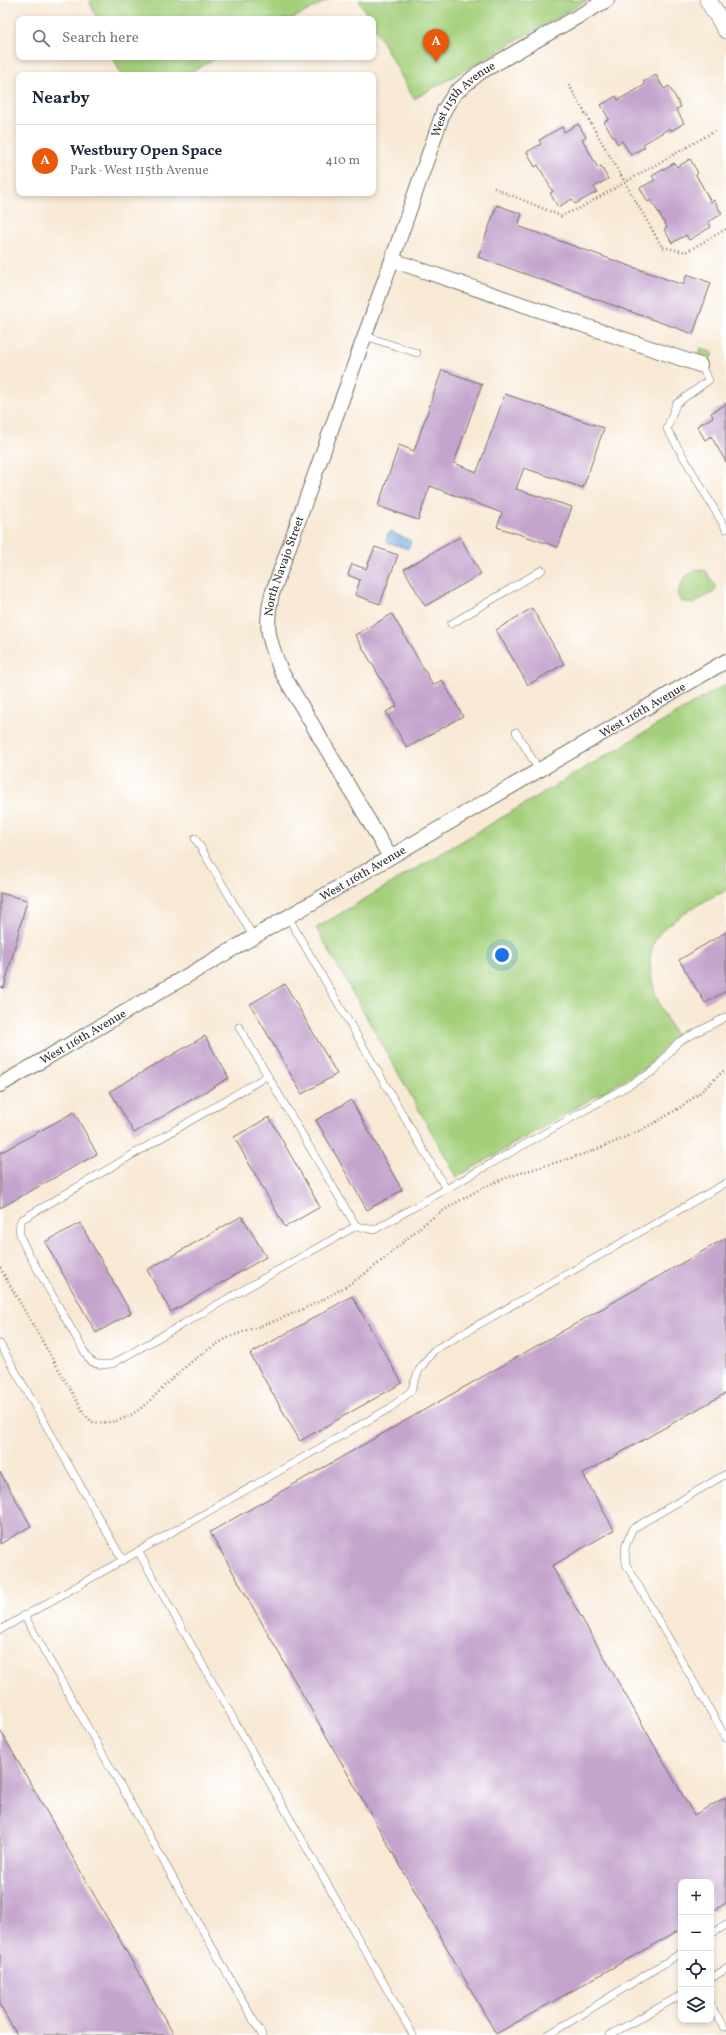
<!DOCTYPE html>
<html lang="en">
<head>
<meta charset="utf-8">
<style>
	body { margin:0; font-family:Vollkorn,serif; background:#f2f2f3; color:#1f2937 }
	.controls { position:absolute; right:12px; bottom:12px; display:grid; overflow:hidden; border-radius:8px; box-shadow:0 2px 6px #0003 }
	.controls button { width:36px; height:36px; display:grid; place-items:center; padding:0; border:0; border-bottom:1px solid #e0e1e3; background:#fff; color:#1f2937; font:20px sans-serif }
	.you { position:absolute; left:502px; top:955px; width:14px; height:14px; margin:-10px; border:3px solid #fff; border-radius:50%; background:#1a73e8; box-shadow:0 0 0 6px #1a73e833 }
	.badge { display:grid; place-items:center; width:26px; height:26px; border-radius:50%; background:#ea580c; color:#fff; font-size:13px; font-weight:700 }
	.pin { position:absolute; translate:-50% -33px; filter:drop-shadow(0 1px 2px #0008) }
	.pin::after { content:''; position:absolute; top:21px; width:14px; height:12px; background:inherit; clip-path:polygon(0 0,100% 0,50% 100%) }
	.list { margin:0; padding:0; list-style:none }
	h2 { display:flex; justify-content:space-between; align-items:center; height:52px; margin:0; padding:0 16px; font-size:17px }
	h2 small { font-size:13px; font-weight:400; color:#747a83 }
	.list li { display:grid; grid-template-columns:26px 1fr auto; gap:12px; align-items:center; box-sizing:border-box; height:72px; padding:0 16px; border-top:1px solid #e0e1e3 }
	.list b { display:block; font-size:15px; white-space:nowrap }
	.list p { margin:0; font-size:13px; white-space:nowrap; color:#747a83 }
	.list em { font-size:13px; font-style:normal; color:#747a83 }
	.icon { flex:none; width:22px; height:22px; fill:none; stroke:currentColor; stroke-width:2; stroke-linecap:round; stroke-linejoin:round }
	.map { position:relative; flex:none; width:726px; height:2035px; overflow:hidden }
	.search { position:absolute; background:#fff; box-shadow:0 2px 6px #0003; left:16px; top:16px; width:360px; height:44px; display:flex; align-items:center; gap:10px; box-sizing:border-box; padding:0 14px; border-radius:8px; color:#747a83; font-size:15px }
	.panel { position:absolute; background:#fff; box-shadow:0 2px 6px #0003; left:16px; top:72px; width:360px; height:124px; border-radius:8px }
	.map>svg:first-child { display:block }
	.green { fill:#a4d07c; stroke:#687e54 }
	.water { fill:#70a7df; stroke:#4e6985 }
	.building { fill:#c4a4cd }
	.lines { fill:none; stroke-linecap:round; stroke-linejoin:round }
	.service-casing { stroke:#736e66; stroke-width:8 }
	.minor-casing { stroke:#736e66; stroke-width:16 }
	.tertiary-casing { stroke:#736e66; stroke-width:18 }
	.path { stroke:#736e66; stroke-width:2.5; stroke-dasharray:1 3; stroke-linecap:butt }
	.service { stroke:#fff; stroke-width:7 }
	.minor { stroke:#fff; stroke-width:14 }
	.tertiary { stroke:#fff; stroke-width:17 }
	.labels { text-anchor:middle; stroke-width:3.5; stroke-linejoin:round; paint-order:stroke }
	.street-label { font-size:12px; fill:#2b2b2b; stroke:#fff }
</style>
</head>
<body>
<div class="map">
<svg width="726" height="2035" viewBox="0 0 726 2035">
	<rect width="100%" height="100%" fill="#fff"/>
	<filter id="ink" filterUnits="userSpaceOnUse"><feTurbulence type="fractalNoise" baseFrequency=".025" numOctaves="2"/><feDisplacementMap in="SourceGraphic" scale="8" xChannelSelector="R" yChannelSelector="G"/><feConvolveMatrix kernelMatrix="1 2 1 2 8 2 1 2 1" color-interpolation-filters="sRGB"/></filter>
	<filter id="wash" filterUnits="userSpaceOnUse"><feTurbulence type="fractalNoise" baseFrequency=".012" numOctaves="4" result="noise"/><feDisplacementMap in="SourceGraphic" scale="16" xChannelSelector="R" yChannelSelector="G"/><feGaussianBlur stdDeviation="0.9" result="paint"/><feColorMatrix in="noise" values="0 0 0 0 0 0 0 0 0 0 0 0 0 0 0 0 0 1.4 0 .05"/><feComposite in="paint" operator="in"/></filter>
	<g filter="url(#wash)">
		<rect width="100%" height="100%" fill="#f8e9d5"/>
		<path class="green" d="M89 0H328L292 19H97Z
			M359 0H588L414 99 373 25V19H369Z
			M113 57H219L185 75H121Z
			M701 348 713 352 709 364 697 360Z
			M698 569 706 571 716 587 714 592 693 604 681 601 677 594 684 578Z
			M726 684V891C712 896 700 904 688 911 678 918 663 927 657 937 639 966 660 1010 676 1035L648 1066 457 1177 316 928Z"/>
		<path class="water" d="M391 532 410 540 411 542 408 549 386 542 388 533Z"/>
		<g id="blocks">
			<path class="building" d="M656 75 664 89 669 86 681 107 676 109 684 123 671 131 670 128 643 144 645 147 631 155 622 141 618 144 604 122 609 119 601 105 616 96 618 100 645 85 643 82Z
				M578 124 586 137 582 139 598 168 601 166 608 179 594 187 597 192 575 204 572 199 558 207 550 193 553 192 538 165 535 167 527 152 541 144 539 140 562 127 564 132Z
				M690 159 698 173 696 175 711 202 714 200 722 214 708 222 711 227 689 240 686 235 672 243 664 229 667 227 651 200 648 202 640 188 655 180 652 176 674 163 677 167Z
				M497 205 522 214 518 226 683 285 687 274 711 283 693 334 478 257Z
				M442 370 482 384 454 463 477 472 505 394 604 428 583 488 524 468 516 489 572 507 558 547 497 527 502 513 430 486 418 520 378 506 399 445 414 451Z
				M726 404V462L711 436 705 440 697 426 713 417 711 413Z
				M460 537 481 574 425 606 404 569Z
				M375 547 398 555 380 604 355 595 360 580 348 575 352 564 366 569Z
				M532 608 564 664 528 685 496 630Z
				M392 614 433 685 442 680 463 716 407 748 386 712 397 706 355 635Z
				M0 893 27 900 4 988 0 987Z
				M726 932V991L705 1003 679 960Z
				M285 984 337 1074 302 1094 250 1004Z
				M205 1036 229 1078 134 1133 110 1091Z
				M351 1100 402 1190 367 1210 316 1120Z
				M74 1112 97 1154 0 1208V1153Z
				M269 1117 320 1207 285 1227 234 1137Z
				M242 1216 266 1257 171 1312 147 1270Z
				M80 1223 131 1313 96 1333 45 1242Z
				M726 1238V1393L583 1474 614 1530 552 1566 694 1815 726 1797V1903L711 1912V1882H681V1929L496 2034 210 1532Z
				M352 1296 402 1383 300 1441 250 1354Z
				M0 1472 31 1526 0 1544Z
				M0 1730 174 2035H17L0 2006Z"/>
		</g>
	</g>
	<g filter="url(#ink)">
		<use href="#blocks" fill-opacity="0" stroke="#736e66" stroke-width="1"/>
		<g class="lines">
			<g class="service-casing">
				<path id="service" d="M365 336 417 353
					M700 365 709 380 676 404 667 429 726 529
					M451 624 542 570
					M516 732 539 770
					M195 838 253 936
					M288 917 446 1189
					M239 1027 356 1226 374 1230 654 1071 678 1042 726 1017
					M267 1076 21 1220C17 1231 21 1238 26 1249L88 1358C95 1366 102 1365 112 1364L356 1226
					M0 1344 122 1559
					M726 1474 632 1529 625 1548 626 1564 726 1738
					M138 1551 413 2035
					M24 1615 262 2035
					M0 1630 390 1408 411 1391 419 1370 434 1350 726 1183
					M711 1934 726 1925
					M711 1978 726 1969
					M711 2006 724 2027
					M548 2035 681 1953
					M610 2035 681 1995"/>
			</g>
			<g class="minor-casing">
				<g id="minor">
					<path d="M392 260 700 365"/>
					<path id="s1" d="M390 857 281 671C269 640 264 628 272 594L392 260 444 110 455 93 479 73 607 0"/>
					<path id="s2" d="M0 1085 726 661"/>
				</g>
			</g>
			<g class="tertiary-casing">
				<path id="tertiary" d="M708 0 726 30"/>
			</g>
			<path class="path" d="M569 85 662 247 686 252 726 229
				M494 188 561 216 580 208 715 131
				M0 1268 85 1415 92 1422C131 1427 148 1401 173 1378 190 1362 209 1347 230 1337 247 1330 265 1325 282 1318 305 1309 327 1298 348 1285 374 1269 395 1249 417 1230 434 1215 454 1204 473 1193 514 1170 562 1164 605 1146 639 1132 677 1113 704 1089 712 1082 718 1075 726 1069"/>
			<use href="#service" class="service"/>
			<use href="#minor" class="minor"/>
			<use href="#tertiary" class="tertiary"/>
		</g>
	</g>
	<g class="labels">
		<g class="street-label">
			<text dy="4" stroke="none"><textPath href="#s1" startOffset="829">West 115th Avenue</textPath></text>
			<text dy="4" stroke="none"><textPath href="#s1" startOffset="325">North Navajo Street</textPath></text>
			<text dy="4" stroke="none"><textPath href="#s2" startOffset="744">West 116th Avenue</textPath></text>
			<text dy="4" stroke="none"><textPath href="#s2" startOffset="420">West 116th Avenue</textPath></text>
			<text dy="4" stroke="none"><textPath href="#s2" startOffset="96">West 116th Avenue</textPath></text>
		</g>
	</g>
</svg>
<div class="controls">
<button>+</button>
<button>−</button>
<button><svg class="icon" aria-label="locate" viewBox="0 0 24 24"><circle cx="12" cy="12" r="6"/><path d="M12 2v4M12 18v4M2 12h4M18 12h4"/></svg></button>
<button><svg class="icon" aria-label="layers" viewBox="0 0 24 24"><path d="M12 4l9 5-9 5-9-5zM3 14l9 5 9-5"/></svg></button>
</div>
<div class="you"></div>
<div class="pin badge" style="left:436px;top:62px">A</div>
<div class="search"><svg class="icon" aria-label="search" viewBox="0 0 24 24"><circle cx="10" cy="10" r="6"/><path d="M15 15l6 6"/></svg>Search here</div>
<section class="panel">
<h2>Nearby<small></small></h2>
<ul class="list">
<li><span class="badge">A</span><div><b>Westbury Open Space</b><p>Park · West 115th Avenue</p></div><em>410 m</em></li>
</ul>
</section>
</div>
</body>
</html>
